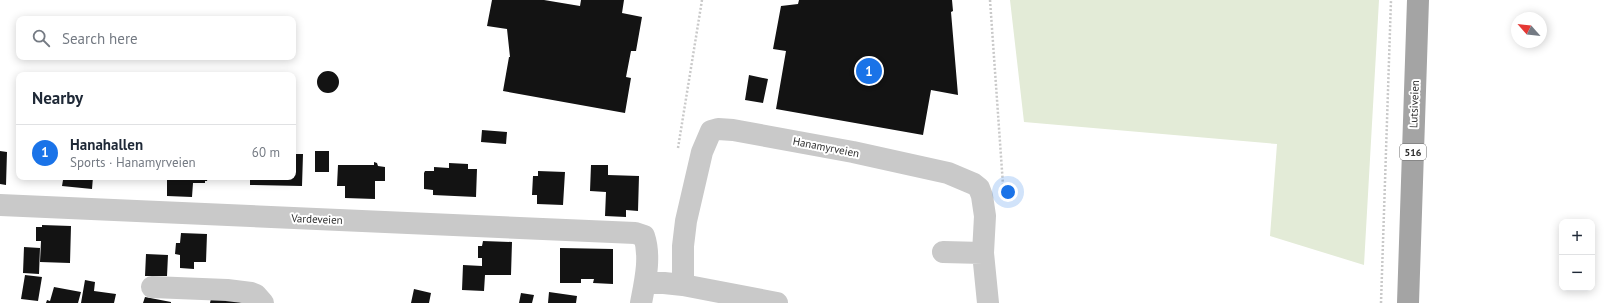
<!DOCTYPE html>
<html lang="en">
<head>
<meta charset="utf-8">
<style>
	body { margin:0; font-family:"PT Sans",sans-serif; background:#f6f6f7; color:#1f2937 }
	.controls { position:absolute; right:12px; bottom:12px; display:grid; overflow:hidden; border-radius:8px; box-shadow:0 2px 10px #0003 }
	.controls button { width:36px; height:36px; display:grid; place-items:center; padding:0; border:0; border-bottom:1px solid #e0e1e3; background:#fff; color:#1f2937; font:20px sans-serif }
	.compass { position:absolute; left:1511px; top:12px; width:36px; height:36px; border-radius:50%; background:#fff; box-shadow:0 2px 10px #0003; rotate:297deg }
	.you { position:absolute; left:1008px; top:192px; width:14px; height:14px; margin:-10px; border:3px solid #fff; border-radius:50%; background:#1a73e8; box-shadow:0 0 0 6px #1a73e833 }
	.badge { display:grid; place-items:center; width:26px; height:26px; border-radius:50%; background:#1a73e8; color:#fff; font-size:13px; font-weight:700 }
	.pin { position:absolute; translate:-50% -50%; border:2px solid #fff; box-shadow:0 1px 4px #0006 }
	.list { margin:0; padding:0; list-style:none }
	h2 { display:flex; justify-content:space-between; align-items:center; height:52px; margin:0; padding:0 16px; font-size:17px }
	h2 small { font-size:13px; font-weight:400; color:#747a83 }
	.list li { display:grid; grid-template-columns:26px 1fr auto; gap:12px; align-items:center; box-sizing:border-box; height:56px; padding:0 16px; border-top:1px solid #e0e1e3 }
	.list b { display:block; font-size:15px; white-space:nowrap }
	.list p { margin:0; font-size:13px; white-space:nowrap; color:#747a83 }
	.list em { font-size:13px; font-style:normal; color:#747a83 }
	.icon { flex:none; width:22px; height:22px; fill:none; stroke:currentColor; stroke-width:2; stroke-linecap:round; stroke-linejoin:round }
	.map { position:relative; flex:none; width:1607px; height:303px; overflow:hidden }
	.search { position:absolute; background:#fff; box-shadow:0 2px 10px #0003; left:16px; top:16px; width:280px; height:44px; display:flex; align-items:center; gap:10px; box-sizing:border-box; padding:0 14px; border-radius:8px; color:#747a83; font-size:15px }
	.panel { position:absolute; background:#fff; box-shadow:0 2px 10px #0003; left:16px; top:72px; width:280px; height:108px; border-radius:8px }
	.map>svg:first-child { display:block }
	.green { fill:#e3ebd7 }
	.building { fill:#131313 }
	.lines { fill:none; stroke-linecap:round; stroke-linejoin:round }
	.path { stroke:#c9c9c9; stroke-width:2.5; stroke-dasharray:2 2; stroke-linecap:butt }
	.minor { stroke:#c9c9c9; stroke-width:22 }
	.major { stroke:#a4a4a4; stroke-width:22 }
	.labels { text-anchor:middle; stroke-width:4; stroke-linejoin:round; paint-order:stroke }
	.shield { fill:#fff; stroke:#6b6b6b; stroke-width:1 }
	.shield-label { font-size:10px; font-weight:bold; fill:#2c2c2c }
	.street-label { font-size:11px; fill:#2c2c2c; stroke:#fff }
</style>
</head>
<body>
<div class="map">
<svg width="1607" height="303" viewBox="0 0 1607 303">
	<rect width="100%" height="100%" fill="#fff"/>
	<path class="green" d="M1010 0H1379L1364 265 1270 236 1277 144 1024 122Z"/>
	<path class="building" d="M492 0H544L580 6 581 0H624L622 13 642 17 636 51H631L626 77 631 78 625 113 503 91 509 57H510L507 29 487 26Z
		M799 0H952L953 11 951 12 958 95 931 90 923 135 776 109 786 51 773 49 781 6 798 4Z
		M317 82a11 11 0 1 1 22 0a11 11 0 1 1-22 0Z
		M749 75 768 79 763 103 745 100Z
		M482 130 507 132 506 144 481 142Z
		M0 151 7 152 6 185 0 184Z
		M315 151H329V172H315Z
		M293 154H303L302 186 250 185V177H293Z
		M374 162 377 163 378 166 385 167V181H375V199L345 198V186H337L338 165H374Z
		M449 163 468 164V169H477L476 197 433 195V190L424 189V173L425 171H434V167L449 168Z
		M591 165H608V175L639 176 638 211 626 210V217L605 216 606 192 590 191Z
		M538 171 565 172 563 205 537 204V195H532L533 176H538Z
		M60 177H93L92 189 62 186 63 180 59 179Z
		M167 177H208L207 181H205V183H193L192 197 167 196Z
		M42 225 71 226 70 263 40 262 41 241H36V227H42Z
		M181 233 207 234 206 262H194V269L180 268V255L175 254 176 243H180Z
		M483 241 512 242 511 275H485L484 291 462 290 463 265 482 266V258H478V246H482Z
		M24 247 40 248 39 274 23 273Z
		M560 248 613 249V284L593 283 594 279H581V283H560Z
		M146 254 168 255 167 276H145Z
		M25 275 42 277 38 301 21 299Z
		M85 280 95 282 94 291 116 294 114 303H81Z
		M54 287 81 292 78 303H46L47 300 50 301Z
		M414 289 431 293 429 303H411Z
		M549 292 577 296 576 303H548Z
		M521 293 534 295 532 303H519Z
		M212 294 243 303H210Z
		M145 297 171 302V303H143Z"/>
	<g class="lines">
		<path class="path" d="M990 0 1003 185
			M678 148 702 0
			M1381 303 1391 0"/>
		<path class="minor" d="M0 205 635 233 644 236C651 257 645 282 641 303
			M943 252 983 253
			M645 281 683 285 777 303
			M683 285V246L686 221 702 152 711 131 718 129 733 130 853 152 948 173 974 184 979 188 982 196 985 216 983 253 988 303
			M152 287 227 290 251 293 256 295 263 303"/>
		<path class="major" d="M1408 303 1418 0"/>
	</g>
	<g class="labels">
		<rect class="shield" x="1400" y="144" width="26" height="16" rx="3"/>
		<g class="shield-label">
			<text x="1413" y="156">516</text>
		</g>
		<g class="street-label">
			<text transform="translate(1414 104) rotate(-88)" y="4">Lutsiveien</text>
			<text transform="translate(826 147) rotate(11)" y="4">Hanamyrveien</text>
			<text transform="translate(317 219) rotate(2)" y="4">Vardeveien</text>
		</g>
	</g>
</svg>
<div class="controls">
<button>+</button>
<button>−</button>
</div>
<svg class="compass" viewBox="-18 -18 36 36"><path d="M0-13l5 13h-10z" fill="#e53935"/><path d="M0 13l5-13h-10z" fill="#747a83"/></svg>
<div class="you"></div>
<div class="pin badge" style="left:869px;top:71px">1</div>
<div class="search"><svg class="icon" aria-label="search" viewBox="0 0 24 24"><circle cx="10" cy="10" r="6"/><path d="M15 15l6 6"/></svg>Search here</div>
<section class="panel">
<h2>Nearby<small></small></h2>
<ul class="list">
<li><span class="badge">1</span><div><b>Hanahallen</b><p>Sports · Hanamyrveien</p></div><em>60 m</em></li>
</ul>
</section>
</div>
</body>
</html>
